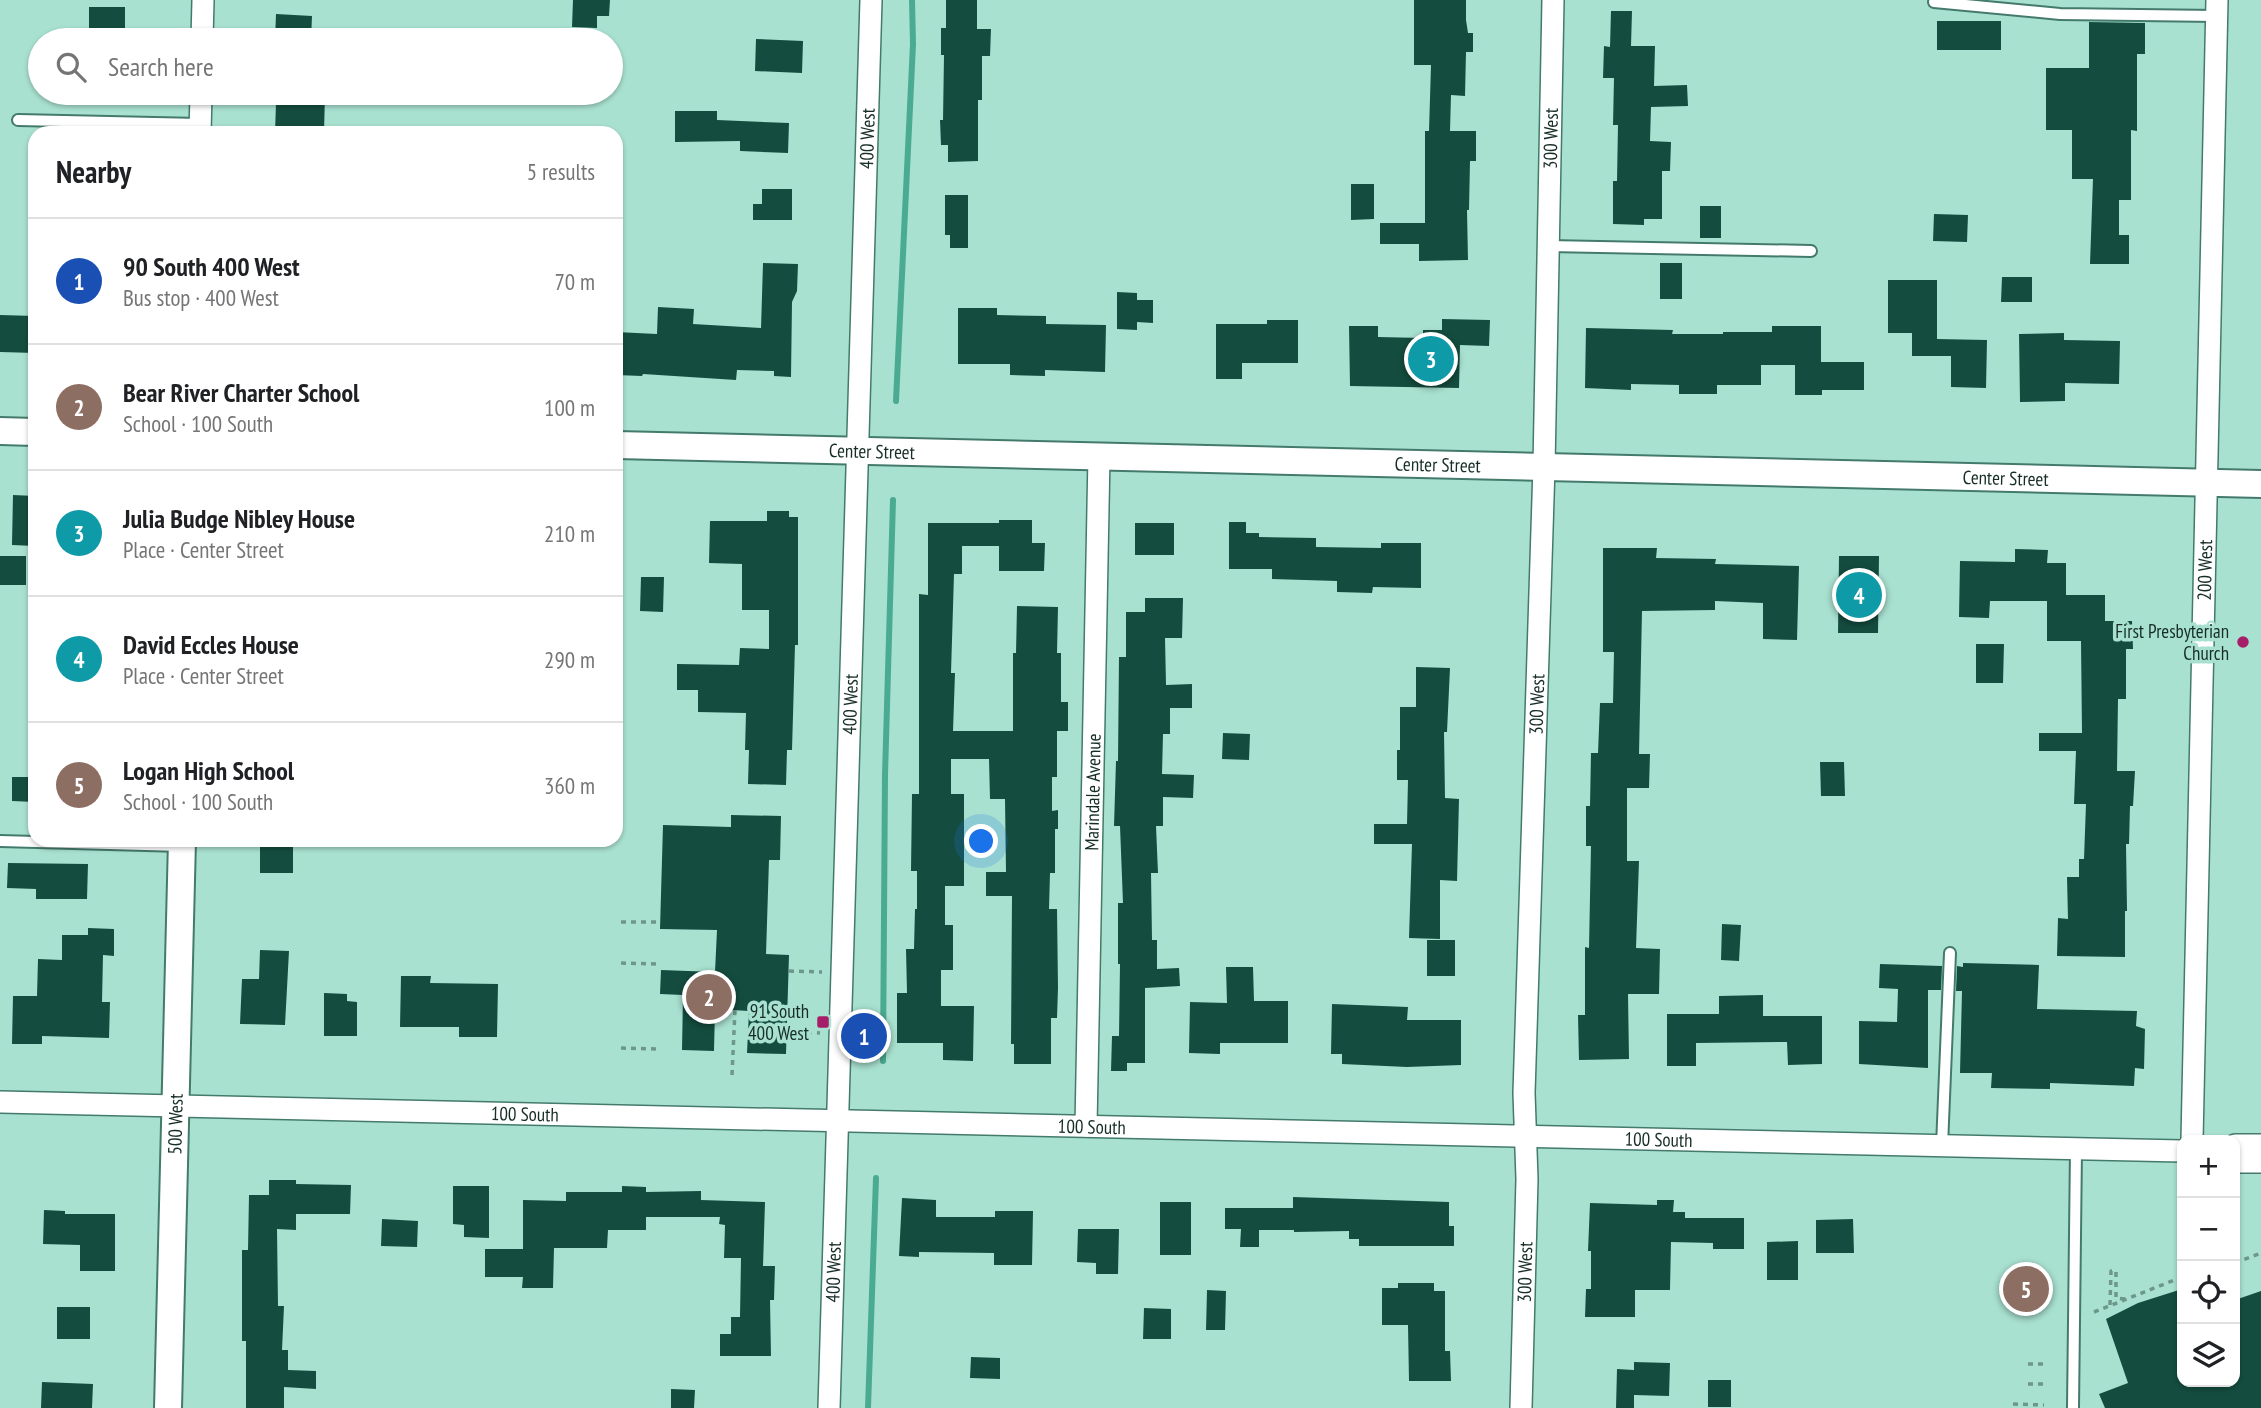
<!DOCTYPE html>
<html lang="en">
<head>
<meta charset="utf-8">
<style>
	body { margin:0; font-family:"PT Sans Narrow",sans-serif; background:#f6f6f6; color:#202124 }
	.controls { position:absolute; right:21px; bottom:21px; display:grid; overflow:hidden; border-radius:14px; box-shadow:0 2px 5px #0004 }
	.controls button { width:63px; height:63px; display:grid; place-items:center; padding:0; border:0; border-bottom:2px solid #e0e0e0; background:#fff; color:#202124; font:35px sans-serif }
	.you { position:absolute; left:982px; top:842px; width:24px; height:24px; margin:-18px; border:5px solid #fff; border-radius:50%; background:#1a73e8; box-shadow:0 0 0 10px #1a73e833 }
	.badge { display:grid; place-items:center; width:46px; height:46px; border-radius:50%; background:#a61e67; color:#fff; font-size:23px; font-weight:700 }
	.pin { position:absolute; translate:-50% -50%; border:4px solid #fff; box-shadow:0 2px 7px #0006 }
	.list { margin:0; padding:0; list-style:none }
	h2 { display:flex; justify-content:space-between; align-items:center; height:91px; margin:0; padding:0 28px; font-size:30px }
	h2 small { font-size:23px; font-weight:400; color:#757577 }
	.list li { display:grid; grid-template-columns:46px 1fr auto; gap:21px; align-items:center; box-sizing:border-box; height:126px; padding:0 28px; border-top:2px solid #e0e0e0 }
	.list b { display:block; font-size:26px; white-space:nowrap }
	.list p { margin:0; font-size:23px; white-space:nowrap; color:#757577 }
	.list em { font-size:23px; font-style:normal; color:#757577 }
	.icon { flex:none; width:38px; height:38px; fill:none; stroke:currentColor; stroke-width:2; stroke-linecap:round; stroke-linejoin:round }
	.map { position:relative; flex:none; width:2261px; height:1408px; overflow:hidden }
	.search { position:absolute; background:#fff; box-shadow:0 2px 5px #0004; left:28px; top:28px; width:595px; height:77px; display:flex; align-items:center; gap:18px; box-sizing:border-box; padding:0 24px; border-radius:38px; color:#757577; font-size:26px }
	.panel { position:absolute; background:#fff; box-shadow:0 2px 5px #0004; left:28px; top:126px; width:595px; height:721px; border-radius:21px }
	.map>svg:first-child { display:block }
	.lines { fill:none; stroke-linecap:round; stroke-linejoin:round }
	.stream { stroke:#4bab92; stroke-width:6 }
	.building { fill:#144d3f }
	.service-casing { stroke:#447a6b; stroke-width:14 }
	.minor-casing { stroke:#447a6b; stroke-width:24 }
	.tertiary-casing { stroke:#447a6b; stroke-width:30 }
	.path { stroke:#6d978a; stroke-width:3.5; stroke-dasharray:5 5; stroke-linecap:butt }
	.service { stroke:#fff; stroke-width:10 }
	.minor { stroke:#fff; stroke-width:21 }
	.tertiary { stroke:#fff; stroke-width:26 }
	.poi-dot { fill:#a61e67; stroke:#a9e1d0; stroke-width:2.5 }
	.labels { text-anchor:middle; stroke-width:7; stroke-linejoin:round; paint-order:stroke }
	.street-label { font-size:19px; fill:#172e27; stroke:#a9e1d0 }
	.poi-label { font-size:19px; fill:#172e27; stroke:#a9e1d0; text-anchor:end }
</style>
</head>
<body>
<div class="map">
<svg width="2261" height="1408" viewBox="0 0 2261 1408">
	<rect width="100%" height="100%" fill="#a9e1d0"/>
	<g class="lines">
		<path class="stream" d="M896 401 913 44 912 0
			M883 1061 885 775 893 500
			M868 1408 876 1178"/>
	</g>
	<path class="building" d="M573 0H610L609 16H597V28L572 27Z
		M946 0H977V29H991L990 56H982V100H978V161L948 162V145H941L940 120H943L944 55H941V28H946Z
		M1414 0H1466V20L1468 33H1473V52H1466L1465 96 1451 95 1450 131H1476V161H1470L1469 210H1467L1468 260 1419 261V244H1380V223H1425V131H1429L1431 65H1414Z
		M89 7H125V35H89Z
		M1611 11H1632L1631 46H1655L1654 86 1687 85 1688 106 1651 107 1650 141 1671 142 1670 171H1662V219H1644V225L1613 224V181H1617L1618 125H1613L1614 78H1603L1604 46 1610 47Z
		M276 14 312 16 311 40H275Z
		M1937 21H2001V50H1937Z
		M2089 22 2145 23V54H2137V131L2131 130V200H2119V235H2129V264H2090L2093 179H2072V130H2046V68H2089Z
		M756 39 803 41 802 73 755 71Z
		M289 93H325L324 133H275L276 103H289Z
		M675 111H717V120L789 123 788 153 740 151V141L675 142Z
		M1351 184H1374V219L1351 220Z
		M762 189H792V220H753V204H762Z
		M945 195H968V248H950V235H945Z
		M1700 206H1721V238H1700Z
		M1934 214 1968 215 1967 242 1933 241Z
		M763 263 798 264 797 291 792 302 791 377 774 376V371L737 370 736 380 643 374 642 376 616 375V332L657 334 658 307 694 309 693 324 761 328Z
		M1660 263H1682V299H1660Z
		M2002 277H2032V302H2001Z
		M1888 280H1937V339L1987 340 1986 388 1951 387V356H1912V333H1888Z
		M1117 292 1137 293V300H1153V323L1137 322V330L1117 329Z
		M958 308H997V315L1046 316V324L1106 325 1105 372 1045 370V376L1010 375V364H958Z
		M0 315 35 316V353L0 352Z
		M1442 319 1490 320 1489 346 1460 345 1459 388 1350 386 1349 326H1378V337L1423 338V330H1442Z
		M1267 320H1298V363H1242V379H1216V324H1267Z
		M1772 326H1821V362H1864V390H1822V395H1795V365H1761V385H1717V394H1679V385L1631 384V390L1585 388 1586 328 1673 330 1672 334H1723V332H1772Z
		M2064 333V340L2120 341 2119 384 2065 383V401L2020 402 2019 334Z
		M13 495 35 496V546L12 545Z
		M767 511H789V517H798V645H795L792 750H787L786 785 748 784 749 750H745L746 713 698 712V690H677V664L739 665 740 648 769 649V610H742V564L709 563 710 521H767Z
		M999 520H1032V543H1045L1044 571H999V546H962V574H954L951 673H955L953 731H1013V653H1016L1017 606 1058 607 1057 653H1061V702H1068V731H1057V777H1052V811L1058 810V829H1055V873H1050L1049 909H1057L1058 988 1057 1018H1051V1064H1014V1044H1011L1012 896H986V872H1006L1005 799H990L989 759H951V794H964V886H945V925H953V970H941V1006H974L973 1061 943 1060V1043H897V993H907L906 949H914L915 909H917V871H911L912 794H919V594L928 595V523H999Z
		M1229 522H1246V533H1259V537L1316 538V547L1381 548V543H1421V588L1373 587 1372 593 1337 592V581L1272 579V569H1229Z
		M1135 523H1174V555H1135Z
		M1603 548H1657L1656 558 1716 559 1715 564 1799 566 1797 640 1763 639V603L1715 601V610L1642 611 1639 754H1650L1649 788H1627V861H1639L1636 948 1660 949 1659 994H1628L1629 1059 1579 1060 1578 1015H1585V947L1589 948 1591 846H1586V806H1590L1591 753H1598L1600 703H1613L1614 652H1603Z
		M2015 549 2048 550 2047 563H2066V595H2105V621H2132L2133 649H2126V699H2118L2117 771H2135L2133 806H2130L2129 844H2126L2127 911H2125V957L2057 956 2058 918 2068 919 2067 877H2079V859H2084L2086 804H2074L2076 751H2039V733H2082L2081 641H2047V601H1990L1989 618 1959 617 1960 561 2015 562Z
		M0 556H26V585H0Z
		M1839 556H1879L1878 633H1838Z
		M641 577H664L663 612 640 611Z
		M1145 598H1183L1182 638H1165L1166 685 1192 684V708H1170V734H1163L1162 774 1194 775 1193 798 1163 797V826H1156L1158 873H1151L1152 940H1157V969L1179 968 1180 986 1145 988V1063H1127V1071H1111L1112 1036H1119L1120 964H1118V903H1123L1120 826H1114L1116 761H1118L1119 657H1126V612H1145Z
		M1976 644H2004L2003 683H1976Z
		M1416 667 1450 668 1447 732H1444L1445 798 1459 799 1457 881 1440 880V939L1409 938 1412 844H1374V824H1407L1408 780H1397V750H1400V707H1416Z
		M1223 733 1250 734 1249 760 1222 759Z
		M1820 762H1844L1845 796H1821Z
		M12 777H35V802L12 801Z
		M731 815 781 816 780 860H769L766 954 789 955 786 1054 747 1053 749 1011 715 1009 714 1051 682 1050 683 995 660 994 661 970 715 972 717 930 660 929 663 825 731 827Z
		M260 840H293V873H260Z
		M8 863 88 864 87 899H36V889L7 888Z
		M1722 924 1741 925 1739 961 1721 960Z
		M88 928 114 929V956L103 955 102 1002H110L109 1038 42 1036V1044H12L13 996H37L38 959 62 960V935H88Z
		M1427 940H1455V976H1427Z
		M260 950 289 951 285 1025 240 1024 242 979H259Z
		M1963 963 2039 965 2037 1009 2137 1011 2136 1026 2145 1029 2144 1069 2135 1068 2134 1086 2050 1083V1089L1991 1088 1992 1073H1960L1962 991H1956L1957 966 1963 967Z
		M1880 964 1942 966 1941 990H1928V1068L1859 1064V1021L1897 1022 1898 989 1879 988Z
		M1226 967H1253L1254 1001H1288V1043H1220V1054L1189 1053 1190 1002 1227 1003Z
		M401 976H431L430 983 498 984 497 1037H459V1027H400Z
		M324 993 347 994V1001L357 1002V1036H324Z
		M1763 995V1016H1822V1064L1788 1065 1787 1042 1696 1043V1066H1667V1014H1719V996Z
		M1332 1004 1408 1007 1407 1020H1461V1065L1407 1067 1342 1064V1054H1331Z
		M269 1180H296V1184L351 1185 350 1214H296V1230L277 1229 278 1306H284L282 1350H288V1370L316 1371V1389L284 1387V1408H246V1341H242V1250H248L249 1195H269Z
		M453 1186H489V1238L464 1237V1225L453 1224Z
		M622 1186 646 1187V1192L701 1191V1200L765 1202 763 1266H775L774 1300H770L771 1356H720V1334H731V1317H740L741 1258H724L725 1225 719 1224 720 1217H646V1230H608L607 1248H554L553 1288H522L523 1277H485V1249H523V1200L566 1201V1192H622Z
		M1293 1197 1449 1202V1226H1454V1246H1359V1239H1349V1231L1294 1232V1230H1259V1247H1240L1241 1229H1225V1208H1293Z
		M902 1198 936 1200V1217H995V1211H1033L1032 1265H994V1253L919 1252V1257L899 1256Z
		M1657 1200H1674L1673 1212H1685V1218H1744V1249H1713V1243L1671 1242 1670 1290H1635V1317H1585L1586 1289H1591V1251H1588L1590 1203 1657 1205Z
		M1160 1202H1191V1255H1160Z
		M44 1210 65 1211V1214H115V1271H80V1245L43 1244Z
		M382 1219 418 1221 417 1247 381 1246Z
		M1853 1219 1854 1253H1816V1220Z
		M1078 1229H1119L1118 1274H1096V1263L1077 1262Z
		M1798 1241V1280H1767V1242Z
		M1398 1283H1434V1291H1445V1351H1450L1451 1381H1409L1408 1325H1382V1288H1398Z
		M2182 1289V1382H2235V1300L2261 1291V1408H2105L2099 1394 2128 1383 2106 1319 2138 1303Z
		M1207 1290 1226 1291 1225 1330H1206Z
		M57 1307H90V1339H57Z
		M1144 1308 1171 1309V1339H1143Z
		M971 1357 1000 1358V1379L970 1378Z
		M1634 1362 1670 1363 1669 1396 1634 1395V1408H1616L1617 1369 1634 1370Z
		M1708 1380H1731V1407H1708Z
		M42 1382 93 1384 92 1408H41Z
		M671 1389 695 1390 694 1408H671Z"/>
	<g class="lines">
		<g class="service-casing">
			<path id="service" d="M1934 2 2060 14 2217 16
				M18 120 200 124
				M1548 246 1811 251
				M0 841 182 846
				M1942 1146 1950 953
				M2073 1408 2076 1149"/>
		</g>
		<g class="minor-casing">
			<g id="minor">
				<path d="M202 40 203 0"/>
				<path d="M200 133 201 93"/>
				<path id="s1" d="M0 1102 2182 1151"/>
				<path id="s2" d="M1086 1126 1099 456"/>
				<path id="s3" d="M2192 1140 2217 0"/>
				<path d="M2235 1145H2261"/>
				<path d="M2235 1162H2261"/>
				<path id="s4" d="M829 1408 871 0"/>
				<path id="s5" d="M1521 1408 1527 1179 1524 1093 1544 467 1553 0"/>
			</g>
		</g>
		<g class="tertiary-casing">
			<g id="tertiary">
				<path d="M0 431 35 432"/>
				<path id="s6" d="M616 445 2261 484"/>
				<path id="s7" d="M168 1408 182 840"/>
			</g>
		</g>
		<path class="path" d="M621 922H658
			M621 963 657 964
			M789 971 822 972
			M787 1031 820 1033
			M621 1048 656 1049
			M732 1075 735 1010
			M2235 1263 2261 1253
			M2110 1305 2111 1271H2116V1298L2125 1299
			M2094 1312 2182 1277
			M2028 1364H2045
			M2028 1384H2045
			M2013 1404 2044 1405"/>
		<use href="#service" class="service"/>
		<use href="#minor" class="minor"/>
		<use href="#tertiary" class="tertiary"/>
	</g>
	<g class="poi-dot">
		<circle cx="2243" cy="642" r="7"/>
		<rect x="816" y="1015" width="14" height="14" rx="3.5"/>
	</g>
	<g class="labels">
		<g class="street-label">
			<text dy="7" stroke="none"><textPath href="#s4" startOffset="1270">400 West</textPath></text>
			<text dy="7" stroke="none"><textPath href="#s5" startOffset="1270">300 West</textPath></text>
			<text dy="7" stroke="none"><textPath href="#s6" startOffset="256">Center Street</textPath></text>
			<text dy="7" stroke="none"><textPath href="#s6" startOffset="822">Center Street</textPath></text>
			<text dy="7" stroke="none"><textPath href="#s6" startOffset="1390">Center Street</textPath></text>
			<text dy="7" stroke="none"><textPath href="#s3" startOffset="570">200 West</textPath></text>
			<text dy="7" stroke="none"><textPath href="#s4" startOffset="704">400 West</textPath></text>
			<text dy="7" stroke="none"><textPath href="#s5" startOffset="704">300 West</textPath></text>
			<text dy="7" stroke="none"><textPath href="#s2" startOffset="334">Marindale Avenue</textPath></text>
			<text dy="7" stroke="none"><textPath href="#s1" startOffset="525">100 South</textPath></text>
			<text dy="7" stroke="none"><textPath href="#s7" startOffset="284">500 West</textPath></text>
			<text dy="7" stroke="none"><textPath href="#s1" startOffset="1092">100 South</textPath></text>
			<text dy="7" stroke="none"><textPath href="#s1" startOffset="1659">100 South</textPath></text>
			<text dy="7" stroke="none"><textPath href="#s4" startOffset="136">400 West</textPath></text>
			<text dy="7" stroke="none"><textPath href="#s5" startOffset="136">300 West</textPath></text>
		</g>
		<g class="poi-label">
			<text x="2229" y="638">First Presbyterian<tspan x="2229" dy="22">Church</tspan></text>
			<text x="809" y="1018">91 South<tspan x="809" dy="22">400 West</tspan></text>
		</g>
	</g>
</svg>
<div class="controls">
<button>+</button>
<button>−</button>
<button><svg class="icon" aria-label="locate" viewBox="0 0 24 24"><circle cx="12" cy="12" r="6"/><path d="M12 2v4M12 18v4M2 12h4M18 12h4"/></svg></button>
<button><svg class="icon" aria-label="layers" viewBox="0 0 24 24"><path d="M12 4l9 5-9 5-9-5zM3 14l9 5 9-5"/></svg></button>
</div>
<div class="you"></div>
<div class="pin badge" style="left:864px;top:1036px;background:#1a4fb4">1</div>
<div class="pin badge" style="left:709px;top:997px;background:#8d6e63">2</div>
<div class="pin badge" style="left:1431px;top:359px;background:#0f9aa8">3</div>
<div class="pin badge" style="left:1859px;top:595px;background:#0f9aa8">4</div>
<div class="pin badge" style="left:2026px;top:1289px;background:#8d6e63">5</div>
<div class="search"><svg class="icon" aria-label="search" viewBox="0 0 24 24"><circle cx="10" cy="10" r="6"/><path d="M15 15l6 6"/></svg>Search here</div>
<section class="panel">
<h2>Nearby<small>5 results</small></h2>
<ul class="list">
<li><span class="badge" style="background:#1a4fb4">1</span><div><b>90 South 400 West</b><p>Bus stop · 400 West</p></div><em>70 m</em></li>
<li><span class="badge" style="background:#8d6e63">2</span><div><b>Bear River Charter School</b><p>School · 100 South</p></div><em>100 m</em></li>
<li><span class="badge" style="background:#0f9aa8">3</span><div><b>Julia Budge Nibley House</b><p>Place · Center Street</p></div><em>210 m</em></li>
<li><span class="badge" style="background:#0f9aa8">4</span><div><b>David Eccles House</b><p>Place · Center Street</p></div><em>290 m</em></li>
<li><span class="badge" style="background:#8d6e63">5</span><div><b>Logan High School</b><p>School · 100 South</p></div><em>360 m</em></li>
</ul>
</section>
</div>
</body>
</html>
